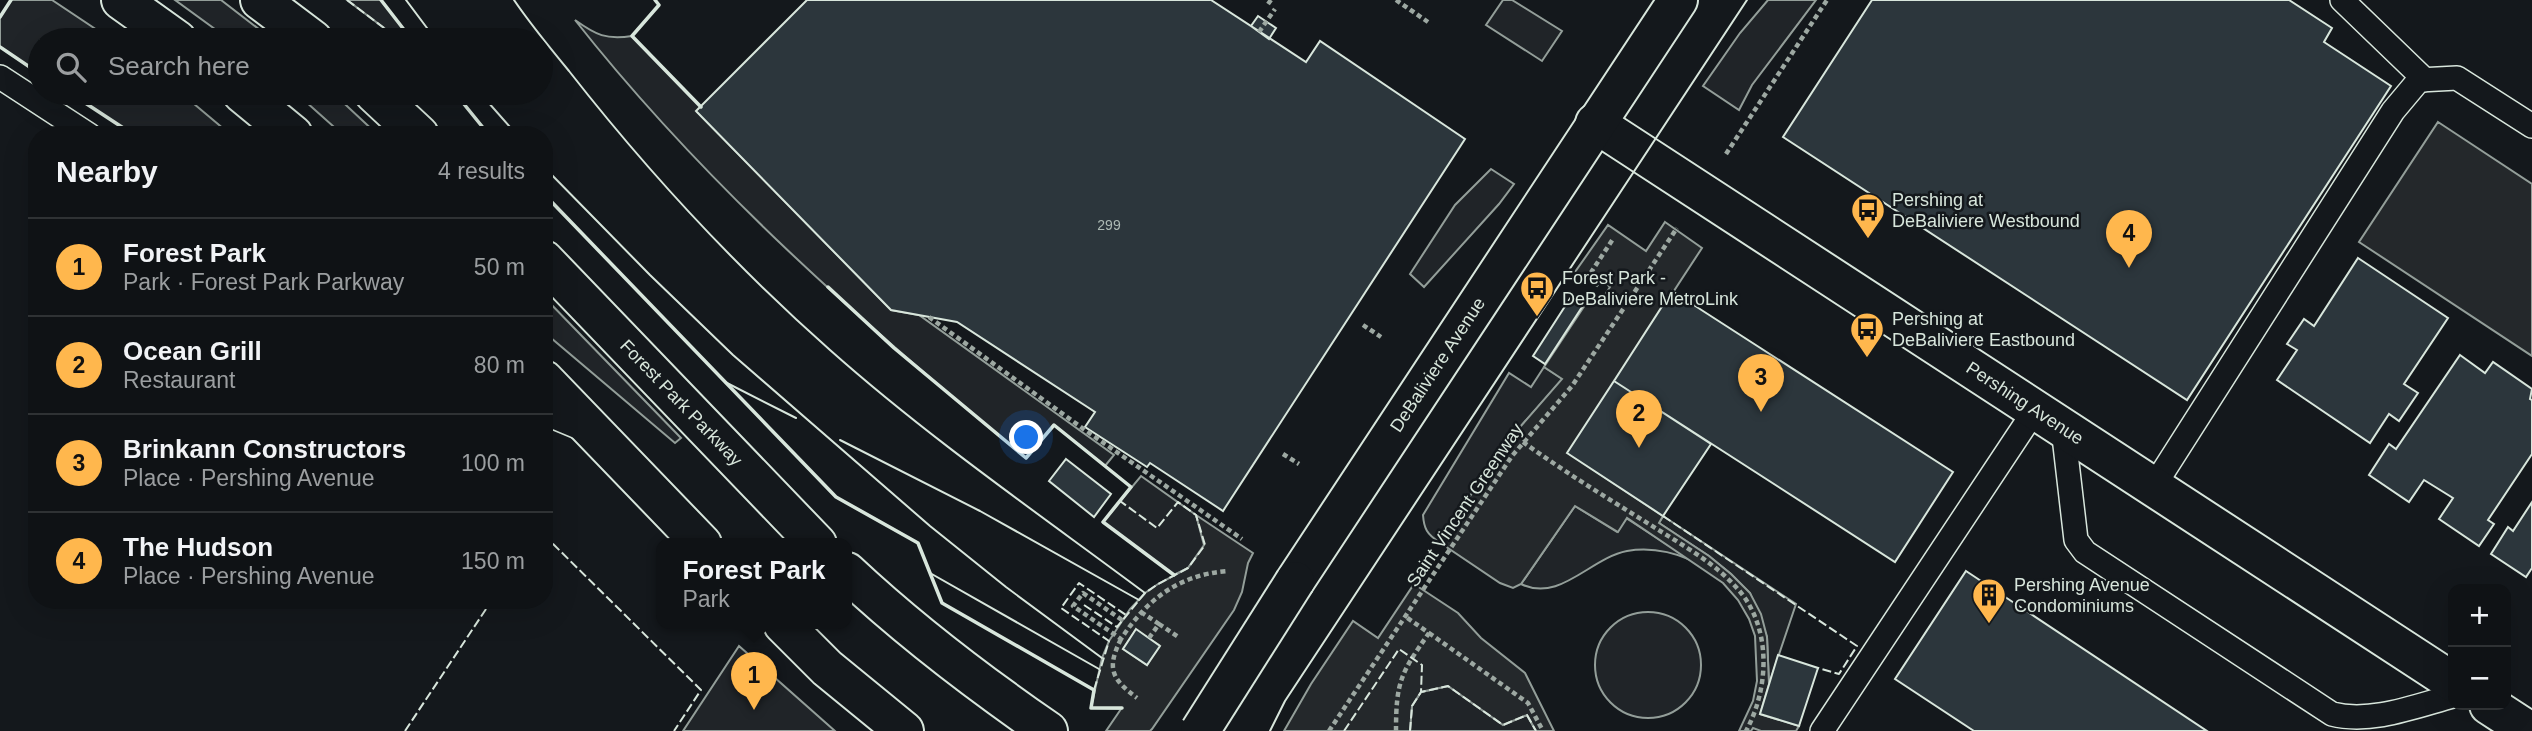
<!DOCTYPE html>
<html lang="en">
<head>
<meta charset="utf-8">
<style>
	body { margin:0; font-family:Arial,sans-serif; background:#181b1e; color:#f1f3f6 }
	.controls { position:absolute; right:21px; bottom:21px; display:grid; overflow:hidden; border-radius:14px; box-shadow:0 7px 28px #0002 }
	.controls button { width:63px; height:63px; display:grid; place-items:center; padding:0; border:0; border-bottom:2px solid #2f3234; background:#0f1215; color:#f1f3f6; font:35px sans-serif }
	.you { position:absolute; left:1027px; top:438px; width:24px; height:24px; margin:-18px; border:5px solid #fff; border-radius:50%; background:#1a73e8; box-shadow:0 0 0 10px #1a73e833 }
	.badge { display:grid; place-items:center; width:46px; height:46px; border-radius:50%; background:#ffb74d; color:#111; font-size:23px; font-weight:700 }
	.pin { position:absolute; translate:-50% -58px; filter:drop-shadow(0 2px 4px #0008) }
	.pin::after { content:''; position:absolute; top:37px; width:24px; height:21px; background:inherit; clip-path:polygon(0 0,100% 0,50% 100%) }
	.popup { position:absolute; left:656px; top:538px; width:196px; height:91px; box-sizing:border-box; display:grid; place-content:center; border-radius:14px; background:#0f1215; filter:drop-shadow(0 2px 5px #0005); font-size:23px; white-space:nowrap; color:#9b9ea0 }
	.popup b { font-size:26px; color:#f1f3f6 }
	.popup::after { content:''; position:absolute; left:50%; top:100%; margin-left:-14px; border:14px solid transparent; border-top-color:#0f1215 }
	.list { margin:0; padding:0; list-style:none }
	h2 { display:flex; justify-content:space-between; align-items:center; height:91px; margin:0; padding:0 28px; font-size:30px }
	h2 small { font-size:23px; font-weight:400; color:#9b9ea0 }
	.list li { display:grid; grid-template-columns:46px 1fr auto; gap:21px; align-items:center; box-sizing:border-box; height:98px; padding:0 28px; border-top:2px solid #2f3234 }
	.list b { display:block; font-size:26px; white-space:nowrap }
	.list p { margin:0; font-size:23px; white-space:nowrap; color:#9b9ea0 }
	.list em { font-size:23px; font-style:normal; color:#9b9ea0 }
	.icon { flex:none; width:38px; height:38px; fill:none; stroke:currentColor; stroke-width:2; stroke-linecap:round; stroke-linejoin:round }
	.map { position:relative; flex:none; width:2532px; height:731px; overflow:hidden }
	.search { position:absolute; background:#0f1215; box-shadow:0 7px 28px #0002; left:28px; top:28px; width:525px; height:77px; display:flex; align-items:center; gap:18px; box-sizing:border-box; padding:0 24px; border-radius:38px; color:#9b9ea0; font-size:26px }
	.panel { position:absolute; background:#0f1215; box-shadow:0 7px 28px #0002; left:28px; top:126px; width:525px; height:483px; border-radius:28px }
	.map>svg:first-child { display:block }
	.green { fill:#202428; stroke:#939e99; stroke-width:2 }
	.parking { fill:#24282b; stroke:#939e99; stroke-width:2; fill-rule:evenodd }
	.building { fill:#2c363c; stroke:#d8e6dc; stroke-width:2 }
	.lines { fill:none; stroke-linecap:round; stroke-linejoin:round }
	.lane-casing { stroke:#d8e6dc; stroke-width:26 }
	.street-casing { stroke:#d8e6dc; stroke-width:42 }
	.secondary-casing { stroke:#d8e6dc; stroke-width:42 }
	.primary-casing { stroke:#d8e6dc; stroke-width:42 }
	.path { stroke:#9da8a2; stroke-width:4.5; stroke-dasharray:5 3.5; stroke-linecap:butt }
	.lane { stroke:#14181c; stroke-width:23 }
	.street { stroke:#14181c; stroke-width:38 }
	.secondary { stroke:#14181c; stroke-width:38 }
	.primary { stroke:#14181c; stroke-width:38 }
	.tram { stroke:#d8e6dc; stroke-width:2 }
	.secondary-bridge-casing { stroke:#d8e6dc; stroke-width:42; stroke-linecap:butt }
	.secondary-bridge { stroke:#14181c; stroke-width:38 }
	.fence { stroke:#d8e6dc; stroke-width:2; stroke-dasharray:9 3.5; stroke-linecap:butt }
	.wall { stroke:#d8e6dc; stroke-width:3.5 }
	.labels { text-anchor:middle; stroke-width:5; stroke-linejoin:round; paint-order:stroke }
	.number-label { font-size:14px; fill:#adbab4 }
	.poi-label { font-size:18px; fill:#d8e6dc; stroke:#14181c; text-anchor:start }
	.street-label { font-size:18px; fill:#d8e6dc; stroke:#14181c }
</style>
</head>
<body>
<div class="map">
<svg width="2532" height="731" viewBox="0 0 2532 731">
	<rect width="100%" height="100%" fill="#14181c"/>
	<path class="green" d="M11 0H52L112 40H40V74L0 47V17Z
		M175 0H221L273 40H230Z
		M347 0H381L412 40H400Z
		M1503 0H1512L1562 31 1542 61 1486 25Z
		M1768 0H1816L1752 85 1739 110 1703 86 1740 33Z
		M575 20C596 35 606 40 632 36L701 107 697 112 891 310 919 315 1114 455 1105 466 1054 425 1026 458C864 325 705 185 575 20Z
		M70 93H181L231 135H134Z
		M296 93H333L378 135H343Z
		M1491 169 1514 184 1499 204 1424 287 1410 274 1455 205Z
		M544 297 681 438 675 443 544 332Z
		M1544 367 1563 379 1506 443 1439 542C1427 534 1424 529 1423 515L1509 373 1531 387Z
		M1141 476 1196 515 1205 545 1188 568 1174 575 1103 522Z
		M1575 506 1617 532 1626 518 1691 560C1670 551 1650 547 1627 551 1590 558 1560 603 1521 584Z
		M1663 516 1796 604 1769 684 1767 637 1750 593 1731 574 1709 556 1659 523Z
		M1595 665a53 53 0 1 1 106 0a53 53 0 1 1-106 0Z
		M739 646 835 731H683Z
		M1448 686 1503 724 1527 715 1536 731H1410L1412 706 1421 692Z"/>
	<path class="parking" d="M2438 122 2532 184V356L2359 242Z
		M1665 222 1702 248 1568 453 1663 516 1659 523 1709 556 1731 574 1750 593 1761 614 1767 637 1769 684 1760 714 1799 726 1796 731H1761L1753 728 1751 731H1739L1753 701 1757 681 1755 636 1749 619 1738 600 1723 583 1627 518 1618 532 1575 506 1521 584 1513 588 1500 583 1439 542 1506 443 1562 379 1544 367 1591 296 1600 302 1610 287 1602 280 1597 286 1575 272 1608 225 1646 251Z
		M1196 515 1253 553 1248 563 1242 592 1234 610 1152 729 1150 731H1106L1121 709 1091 708 1102 658 1109 641 1130 609 1145 593 1158 584 1188 568 1204 545ZM1136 630 1159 645 1147 665 1123 649Z
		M1414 584 1458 613 1481 638 1525 673 1554 731H1536L1527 715 1503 725 1448 686 1421 692 1412 706 1410 731H1284L1311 684 1353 621 1378 638Z"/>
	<path class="building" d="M807 0H1211L1306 62 1320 41 1465 139 1223 511 1150 463 1147 467 1085 427 1095 412 957 322 891 310 696 111Z
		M1872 0H2289L2332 28 2324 42 2391 86 2187 400 1783 137Z
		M1258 16 1276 28 1269 39 1251 26Z
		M2358 258 2448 318 2404 384 2418 393 2399 421 2389 414 2370 443 2277 380 2297 350 2287 344 2304 319 2314 326Z
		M1672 291 1953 472 1895 562 1614 381Z
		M1571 297 1584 304 1545 364 1533 356Z
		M2460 355 2485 373 2493 362 2532 389 2530 399 2532 400V454L2488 520 2494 524 2479 546 2439 519 2453 498 2424 480 2409 502 2369 475 2389 444 2396 449Z
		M1614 381 1711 444 1663 516 1567 453Z
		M1066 459 1111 494 1094 517 1049 481Z
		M2532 502V568L2526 577 2491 554 2508 527 2513 531Z
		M1966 571 2207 731H1974L1895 679Z
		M1136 629 1160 646 1147 665 1123 649Z
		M1778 655 1818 668 1799 726 1760 714Z"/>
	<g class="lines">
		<g class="lane-casing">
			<path id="lane" d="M2342 0 2425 80
				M0 77 89 135
				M544 413 580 428
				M2063 428 2076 540 2085 552 2332 714C2371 724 2416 706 2453 696
				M2154 486 2393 111 2419 80 2457 78 2532 126
				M1822 731 2035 410"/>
		</g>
		<g class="street-casing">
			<g id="street">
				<path id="s1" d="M1595 123 2453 682"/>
				<path d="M2489 705 2529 731"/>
			</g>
		</g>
		<g class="secondary-casing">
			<g id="secondary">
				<path id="s2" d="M1295 581 1678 0"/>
			</g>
		</g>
		<g class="primary-casing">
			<g id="primary">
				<path d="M121 0 177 40"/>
				<path d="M260 0 313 40"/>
				<path d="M242 93 293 135"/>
				<path d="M374 93 419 135"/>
				<path id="s3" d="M544 260 817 544"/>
				<path d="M544 380 702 544"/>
				<path d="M847 572C910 631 977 682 1048 731"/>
				<path d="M783 624 827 668 904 731"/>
			</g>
		</g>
		<path class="path" d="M1396 0 1428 22
			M1268 4 1271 0
			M1259 32 1275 9
			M1726 154 1827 0
			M1586 280 1613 239
			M929 317 1085 430 1242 539
			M1363 325 1381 337
			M1523 442C1566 473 1612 501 1657 529 1684 546 1714 563 1735 586 1772 624 1770 687 1746 731
			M1283 454 1299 464
			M1141 612 1159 624
			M1122 620 1083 593 1073 606 1121 639C1147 599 1179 575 1227 571
			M1429 633 1528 703 1543 731
			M1149 638 1159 624 1180 638
			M1121 639C1106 669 1112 679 1137 698
			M1329 731 1512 456 1572 386 1677 228
			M1396 731C1396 681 1401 673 1429 633L1406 617"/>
		<use href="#lane" class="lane"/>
		<use href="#street" class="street"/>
		<use href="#secondary" class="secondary"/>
		<use href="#primary" class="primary"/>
		<path class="tram" d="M406 0 436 40
			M514 0C531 25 550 48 569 71 648 172 734 265 830 350 929 438 1039 514 1145 593
			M480 93 517 135
			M544 167 650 275 733 355 930 526 1006 587 1102 658
			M725 382 796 418
			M840 440 980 511 1139 600
			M930 573 1099 669
			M1270 731 1285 701 1747 0"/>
		<g class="secondary-bridge-casing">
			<path id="secondary-bridge" d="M1200 731 1295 581"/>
		</g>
		<use href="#secondary-bridge" class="secondary-bridge"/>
		<path class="fence" d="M347 0 400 40
			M1663 516 1857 646 1839 674 1818 668
			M544 535 701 690 674 731
			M1084 605 1117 627 1145 593 1158 584 1188 568 1205 545 1196 515 1178 502 1157 528 1120 501
			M1094 690 1109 641 1061 608 1079 583 1126 615
			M405 731 492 600
			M1344 731 1399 649 1422 665 1421 692
			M1410 731 1412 706 1421 692 1448 686 1503 725 1527 715 1536 731"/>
		<path class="wall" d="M381 0 412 40
			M655 0 659 5 632 36 701 107
			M0 17 11 0
			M0 47 40 74
			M70 93 134 135
			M455 93 489 135
			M544 194 836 497 918 543 942 603 1094 690 1091 708H1122
			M828 287 894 348 1026 458 1054 425 1131 487 1103 522 1174 575"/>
	</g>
	<defs>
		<g id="bus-pin" transform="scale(1.75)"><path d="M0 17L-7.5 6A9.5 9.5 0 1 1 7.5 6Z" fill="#ffb74d" stroke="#14181c"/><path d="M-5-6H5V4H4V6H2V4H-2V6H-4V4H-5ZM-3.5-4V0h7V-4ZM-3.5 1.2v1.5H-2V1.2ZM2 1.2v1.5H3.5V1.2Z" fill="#111"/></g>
		<g id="building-pin" transform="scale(1.75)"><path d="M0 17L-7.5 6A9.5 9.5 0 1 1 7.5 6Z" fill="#ffb74d" stroke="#14181c"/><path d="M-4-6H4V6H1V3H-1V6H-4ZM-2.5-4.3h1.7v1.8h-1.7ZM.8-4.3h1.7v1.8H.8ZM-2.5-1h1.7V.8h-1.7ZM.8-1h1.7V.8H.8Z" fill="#111"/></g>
	</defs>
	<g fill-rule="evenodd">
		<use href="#bus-pin" x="1868" y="210"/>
		<use href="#bus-pin" x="1537" y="288"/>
		<use href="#bus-pin" x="1867" y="329"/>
		<use href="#building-pin" x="1989" y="595"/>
	</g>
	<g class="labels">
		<g class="number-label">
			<text x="1109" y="230">299</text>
		</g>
		<g class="poi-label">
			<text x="1892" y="206">Pershing at<tspan x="1892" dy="21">DeBaliviere Westbound</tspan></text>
			<text x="1562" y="284">Forest Park -<tspan x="1562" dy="21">DeBaliviere MetroLink</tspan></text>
			<text x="1892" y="325">Pershing at<tspan x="1892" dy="21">DeBaliviere Eastbound</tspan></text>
			<text x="2014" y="591">Pershing Avenue<tspan x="2014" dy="21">Condominiums</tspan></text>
		</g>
		<g class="street-label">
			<text dy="6" stroke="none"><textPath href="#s2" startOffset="259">DeBaliviere Avenue</textPath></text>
			<text dy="6" stroke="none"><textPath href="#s3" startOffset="198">Forest Park Parkway</textPath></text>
			<text dy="6" stroke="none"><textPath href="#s1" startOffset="513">Pershing Avenue</textPath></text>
			<text transform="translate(1465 505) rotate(-56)" y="6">Saint Vincent Greenway</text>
		</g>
	</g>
</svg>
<div class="controls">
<button>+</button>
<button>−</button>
</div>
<div class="you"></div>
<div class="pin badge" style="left:754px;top:710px">1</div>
<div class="popup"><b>Forest Park</b>Park</div>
<div class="pin badge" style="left:1639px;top:448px">2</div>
<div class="pin badge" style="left:1761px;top:412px">3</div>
<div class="pin badge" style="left:2129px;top:268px">4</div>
<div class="search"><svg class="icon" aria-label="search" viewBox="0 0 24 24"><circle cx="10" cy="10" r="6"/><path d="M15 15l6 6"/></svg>Search here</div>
<section class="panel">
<h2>Nearby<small>4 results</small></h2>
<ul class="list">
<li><span class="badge">1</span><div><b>Forest Park</b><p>Park · Forest Park Parkway</p></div><em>50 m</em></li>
<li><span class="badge">2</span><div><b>Ocean Grill</b><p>Restaurant</p></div><em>80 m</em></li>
<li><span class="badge">3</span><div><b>Brinkann Constructors</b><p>Place · Pershing Avenue</p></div><em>100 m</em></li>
<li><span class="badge">4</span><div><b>The Hudson</b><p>Place · Pershing Avenue</p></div><em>150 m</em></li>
</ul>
</section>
</div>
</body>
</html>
